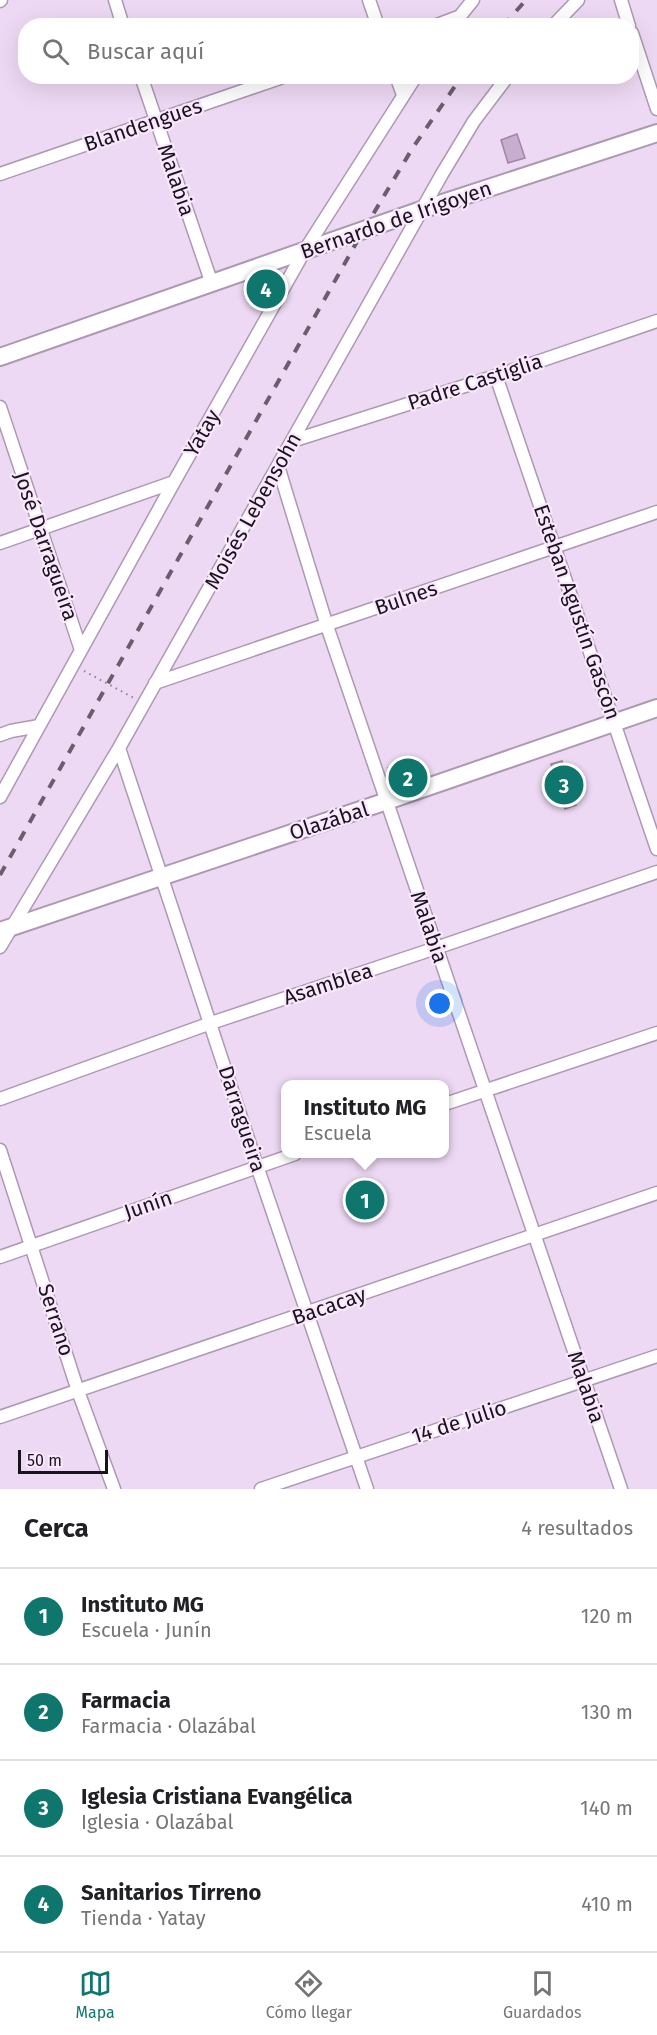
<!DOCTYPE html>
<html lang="es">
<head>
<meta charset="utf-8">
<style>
	body { margin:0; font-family:"Fira Sans",sans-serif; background:#f2f2f2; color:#202124 }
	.scale { position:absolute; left:18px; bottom:15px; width:90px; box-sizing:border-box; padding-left:6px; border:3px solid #1a121c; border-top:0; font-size:16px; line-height:21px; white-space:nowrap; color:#1a121c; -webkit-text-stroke:4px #f9e8fd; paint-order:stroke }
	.you { position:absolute; left:440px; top:1004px; width:21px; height:21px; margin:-15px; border:4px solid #fff; border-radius:50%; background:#1a73e8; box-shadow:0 0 0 9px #1a73e833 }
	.badge { display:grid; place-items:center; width:39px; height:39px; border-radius:50%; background:#0f766e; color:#fff; font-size:20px; font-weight:700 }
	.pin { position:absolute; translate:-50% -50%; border:3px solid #fff; box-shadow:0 2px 6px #0006 }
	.popup { position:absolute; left:281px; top:1080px; width:168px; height:78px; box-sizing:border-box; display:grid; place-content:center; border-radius:12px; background:#fff; filter:drop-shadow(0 2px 4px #0005); font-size:20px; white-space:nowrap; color:#757577 }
	.popup b { font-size:22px; color:#202124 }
	.popup::after { content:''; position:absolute; left:50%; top:100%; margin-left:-12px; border:12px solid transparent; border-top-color:#fff }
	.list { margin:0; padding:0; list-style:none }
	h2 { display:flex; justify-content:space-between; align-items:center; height:78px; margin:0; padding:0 24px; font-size:26px }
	h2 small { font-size:20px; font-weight:400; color:#757577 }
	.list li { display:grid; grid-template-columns:39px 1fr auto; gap:18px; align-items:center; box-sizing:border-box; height:96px; padding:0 24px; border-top:2px solid #e0e0e0 }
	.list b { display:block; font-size:22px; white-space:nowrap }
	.list p { margin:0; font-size:20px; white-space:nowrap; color:#757577 }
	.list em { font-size:20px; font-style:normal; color:#757577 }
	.icon { flex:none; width:33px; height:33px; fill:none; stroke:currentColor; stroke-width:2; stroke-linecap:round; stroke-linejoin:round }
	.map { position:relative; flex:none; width:657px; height:1489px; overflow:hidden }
	.search { position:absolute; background:#fff; box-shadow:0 6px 24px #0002; left:18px; right:18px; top:18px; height:66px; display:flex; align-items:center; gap:15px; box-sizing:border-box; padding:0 21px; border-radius:24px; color:#757577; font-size:22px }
	.sheet { height:462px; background:#fff }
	nav { display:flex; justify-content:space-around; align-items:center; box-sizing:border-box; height:84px; border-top:2px solid #e0e0e0; background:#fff; font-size:16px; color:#757577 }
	nav a { display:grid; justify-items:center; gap:3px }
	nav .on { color:#0f766e }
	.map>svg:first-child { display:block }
	.building { fill:#c9add0; stroke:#9c88a1; stroke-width:1.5 }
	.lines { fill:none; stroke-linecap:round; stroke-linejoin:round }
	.street-casing { stroke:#ad99b2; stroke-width:15 }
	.secondary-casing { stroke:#ad99b2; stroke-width:20 }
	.path { stroke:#8e7f92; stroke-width:2; stroke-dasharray:1.5 4.5; stroke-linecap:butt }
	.street { stroke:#fff; stroke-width:12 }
	.secondary { stroke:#fff; stroke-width:16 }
	.rail { stroke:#6a5d6d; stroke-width:4; stroke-dasharray:10 10; stroke-linecap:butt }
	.labels { text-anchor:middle; stroke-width:4.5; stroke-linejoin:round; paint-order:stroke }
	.street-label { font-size:21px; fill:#1a121c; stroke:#f9e8fd }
</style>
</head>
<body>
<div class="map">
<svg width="657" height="1489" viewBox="0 0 657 1489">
	<rect width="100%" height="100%" fill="#eed9f4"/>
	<path class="building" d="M517 134 525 158 508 163 501 140Z
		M410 760 416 780 398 786 393 782 388 768Z
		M562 761 576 805 565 809 551 764Z"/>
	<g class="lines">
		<g class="street-casing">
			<path id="street" d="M115 0 123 26
				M369 0 378 26
				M621 0 629 26
				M0 1 1 0
				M434 26 458 17
				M452 26 473 0
				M553 26 578 0
				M632 33 657 109
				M141 76 212 284
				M396 76 403 95
				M0 174 286 76
				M496 376 657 849
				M0 407 81 650
				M292 441 496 376 657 321
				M278 466 327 626 621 1489
				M0 543 174 482
				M155 683 657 512
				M0 735 11 731 39 726
				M119 748 257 1166 367 1489
				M0 797 174 482 305 250 416 76
				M0 947 119 748 442 174 474 121 508 76
				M0 1099 211 1023 436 948 657 872
				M445 1104 657 1033
				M0 1150 78 1391 114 1489
				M0 1257 295 1154
				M0 1417 657 1193
				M261 1489 657 1356"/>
		</g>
		<g class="secondary-casing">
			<path id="secondary" d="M0 357 421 210 657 133
				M0 931 387 801 657 708"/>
		</g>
		<path class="path" d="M84 671 134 698"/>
		<use href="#street" class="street"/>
		<use href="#secondary" class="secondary"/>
		<path class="rail" d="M503 26 526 0
			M0 875 363 231 412 149 462 76"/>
	</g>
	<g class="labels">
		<g class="street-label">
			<text transform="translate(143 125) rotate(-19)" y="7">Blandengues</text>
			<text transform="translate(176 180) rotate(71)" y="7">Malabia</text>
			<text transform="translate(396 220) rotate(-19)" y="7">Bernardo de Irigoyen</text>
			<text transform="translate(475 382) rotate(-18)" y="7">Padre Castiglia</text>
			<text transform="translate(202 433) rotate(-60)" y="7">Yatay</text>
			<text transform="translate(253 511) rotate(-61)" y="7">Moisés Lebensohn</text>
			<text transform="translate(46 546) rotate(71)" y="7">José Darragueira</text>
			<text transform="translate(406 598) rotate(-19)" y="7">Bulnes</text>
			<text transform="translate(577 612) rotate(71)" y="7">Esteban Agustín Gascón</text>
			<text transform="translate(329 821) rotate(-18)" y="7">Olazábal</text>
			<text transform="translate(429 927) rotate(71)" y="7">Malabia</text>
			<text transform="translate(328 984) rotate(-18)" y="7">Asamblea</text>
			<text transform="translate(242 1119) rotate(72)" y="7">Darragueira</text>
			<text transform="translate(148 1205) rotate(-19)" y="7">Junín</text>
			<text transform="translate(329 1306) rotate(-19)" y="7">Bacacay</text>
			<text transform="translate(56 1320) rotate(72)" y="7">Serrano</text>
			<text transform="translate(586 1387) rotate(71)" y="7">Malabia</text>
			<text transform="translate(459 1422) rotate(-18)" y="7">14 de Julio</text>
		</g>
	</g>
</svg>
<div class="scale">50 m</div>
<div class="you"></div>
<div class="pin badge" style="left:365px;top:1200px">1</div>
<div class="popup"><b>Instituto MG</b>Escuela</div>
<div class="pin badge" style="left:408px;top:778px">2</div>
<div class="pin badge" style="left:564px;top:785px">3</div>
<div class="pin badge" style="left:266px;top:289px">4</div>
<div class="search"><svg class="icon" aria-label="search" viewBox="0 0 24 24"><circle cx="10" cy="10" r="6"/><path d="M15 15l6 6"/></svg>Buscar aquí</div>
</div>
<section class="sheet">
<h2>Cerca<small>4 resultados</small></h2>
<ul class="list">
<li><span class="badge">1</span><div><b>Instituto MG</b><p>Escuela · Junín</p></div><em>120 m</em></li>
<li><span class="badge">2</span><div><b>Farmacia</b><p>Farmacia · Olazábal</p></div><em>130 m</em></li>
<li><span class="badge">3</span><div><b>Iglesia Cristiana Evangélica</b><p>Iglesia · Olazábal</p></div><em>140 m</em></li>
<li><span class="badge">4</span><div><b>Sanitarios Tirreno</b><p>Tienda · Yatay</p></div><em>410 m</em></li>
</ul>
</section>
<nav>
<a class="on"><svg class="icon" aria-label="map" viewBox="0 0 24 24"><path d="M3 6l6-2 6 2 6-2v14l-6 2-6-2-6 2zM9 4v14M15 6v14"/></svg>Mapa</a>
<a><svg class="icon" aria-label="directions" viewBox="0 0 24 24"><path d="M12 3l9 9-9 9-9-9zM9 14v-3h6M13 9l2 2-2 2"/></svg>Cómo llegar</a>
<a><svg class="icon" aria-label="saved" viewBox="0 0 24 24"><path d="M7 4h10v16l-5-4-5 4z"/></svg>Guardados</a>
</nav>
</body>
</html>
